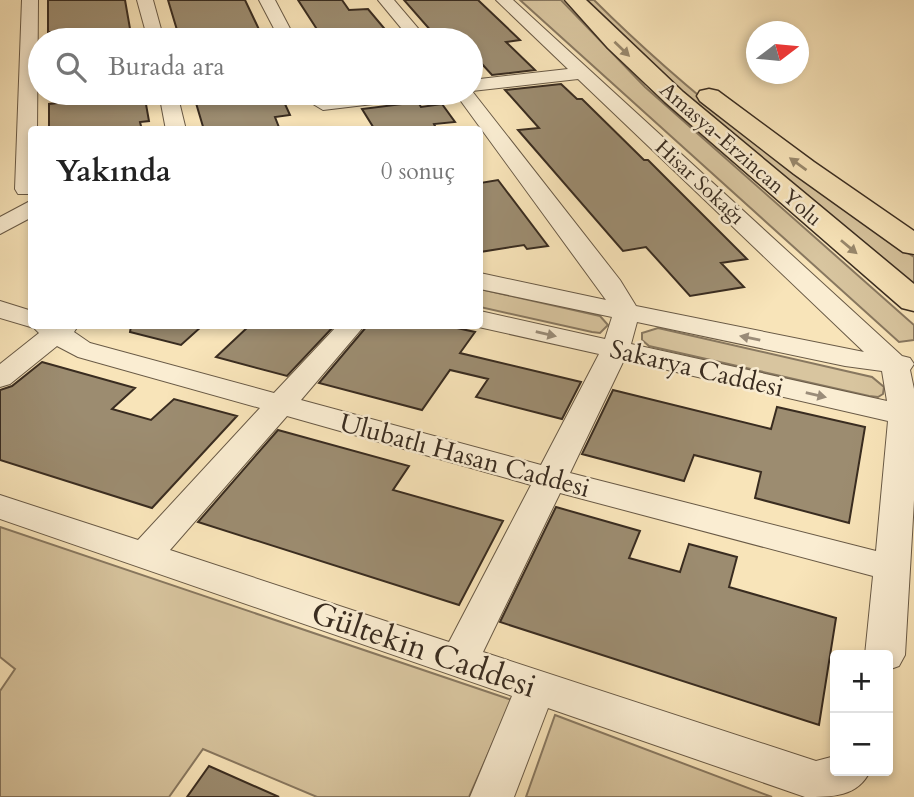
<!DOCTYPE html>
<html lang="tr">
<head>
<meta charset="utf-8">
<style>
	body { margin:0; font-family:Cardo,serif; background:#f2f2f2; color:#222 }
	.controls { position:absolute; right:21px; bottom:21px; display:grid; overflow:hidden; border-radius:7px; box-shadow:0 4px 10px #0003 }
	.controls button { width:63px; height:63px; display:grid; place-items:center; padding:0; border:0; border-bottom:2px solid #e0e0e0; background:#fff; color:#222; font:35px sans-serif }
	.compass { position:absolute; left:746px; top:21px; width:63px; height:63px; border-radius:50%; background:#fff; box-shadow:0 4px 10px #0003; rotate:74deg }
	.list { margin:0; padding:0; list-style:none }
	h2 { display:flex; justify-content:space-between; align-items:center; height:91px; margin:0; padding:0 28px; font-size:30px }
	h2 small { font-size:23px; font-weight:400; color:#767676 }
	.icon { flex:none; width:38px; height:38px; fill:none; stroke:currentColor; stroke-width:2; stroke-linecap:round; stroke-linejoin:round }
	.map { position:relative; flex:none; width:914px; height:797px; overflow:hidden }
	.search { position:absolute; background:#fff; box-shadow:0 4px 10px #0003; left:28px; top:28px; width:455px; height:77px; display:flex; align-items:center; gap:18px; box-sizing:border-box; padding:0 24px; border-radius:38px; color:#767676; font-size:26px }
	.panel { position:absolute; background:#fff; box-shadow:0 4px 10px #0003; left:28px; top:126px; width:455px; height:203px; border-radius:7px }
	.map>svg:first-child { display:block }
	.green { fill:#d8c59f; stroke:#887860; stroke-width:2 }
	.building { fill:#9c8c70; stroke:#392c20; stroke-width:2 }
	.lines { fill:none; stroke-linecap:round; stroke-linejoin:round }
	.minor-casing { stroke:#695a46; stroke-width:2 }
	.highway-casing { stroke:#392c20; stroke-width:3 }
	.minor { fill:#faedd2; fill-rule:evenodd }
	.highway { fill:#f8e4b9; fill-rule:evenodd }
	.oneway { fill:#98886c }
	.oneway2 { fill:#9a8c79 }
	.labels { text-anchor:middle; stroke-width:5; stroke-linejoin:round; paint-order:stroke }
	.far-street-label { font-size:21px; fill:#392c20; stroke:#faedd2 }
	.street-label { font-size:26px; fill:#392c20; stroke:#faedd2 }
	.near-street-label { font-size:32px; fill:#392c20; stroke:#faedd2 }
</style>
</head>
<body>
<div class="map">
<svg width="914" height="797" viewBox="0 0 914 797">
	<rect width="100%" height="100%" fill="#f8e4b9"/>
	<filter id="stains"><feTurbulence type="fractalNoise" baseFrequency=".00286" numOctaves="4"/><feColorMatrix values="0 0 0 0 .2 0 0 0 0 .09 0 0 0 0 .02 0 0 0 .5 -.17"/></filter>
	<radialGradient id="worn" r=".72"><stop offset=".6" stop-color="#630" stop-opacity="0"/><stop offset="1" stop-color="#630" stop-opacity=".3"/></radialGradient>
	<path class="green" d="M520 0H561L645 87 914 325V340L899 342Z
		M587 0H594C691 97 801 179 914 257V287L696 104Z
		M480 289 600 316 608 325 600 333 592 332 480 307Z
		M658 328 872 377 884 387 883 394 878 397 869 396 649 346 642 340V333Z
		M0 527 512 700 469 797H317L203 749 169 797H0V691L15 669 0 657Z
		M555 715 772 797H526Z"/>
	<path class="building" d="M48 0H125L132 40H51V32H48Z
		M168 0H245L264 40H180Z
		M298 0H342L349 10 368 9 394 40H355L348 31 320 34Z
		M404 0H478L520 40 506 42 535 70 492 75 471 52V40H439Z
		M561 84 577 99H582L644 160H648L747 259 721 263 744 287 690 296 646 247 623 251 518 130 539 128 505 90Z
		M74 93H144L149 121 140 122 142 130H49V104L75 101Z
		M193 93H280L290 115 275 117 280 130H204Z
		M418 102 421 107 442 104 455 122 434 124 437 130H375L362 109Z
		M498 180 548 246 527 249 524 245 480 252V183Z
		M131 326H202L181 345 130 332Z
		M249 326H334L287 376 216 357Z
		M367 326H448L475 332 460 353 581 382 562 419 476 397 488 379 450 370 422 410 319 383Z
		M42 362 135 388 112 409 151 420 174 399 237 416 152 508 0 460V390L12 386Z
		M613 390 771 429 777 407 865 427 849 523 755 498 761 472 694 455 684 481 582 454Z
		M278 430 409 466 393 490 503 521 459 605 198 522Z
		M556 507 640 531 629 558 680 572 689 544 737 557 729 587 836 618 819 725 500 622Z
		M209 766 279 797H187Z"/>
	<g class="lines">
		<g class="minor-casing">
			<path id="minor" d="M22 0H38L37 130H32V194H18L15 189Z
				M137 0H153L164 40H148Z
				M259 0H275L296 40H280Z
				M378 0H394L428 40H411Z
				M496 0H513L902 356 910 358 914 364 910 370 914 389V500L905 655 899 666 888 670V655H865L873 576 560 493 483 652 816 761 835 756V771H870C858 797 832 797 805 797L548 708 514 797H470L512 696 0 519V495L138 540 260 408 78 357 57 346 10 384 0 387V364L39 333 34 328 0 318V301L32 311V326H78L74 332 90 343 274 393 337 326H364L301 400 541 465 599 354 474 326H480V311L605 339 612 317 480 289V273L606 300 455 93H471V80L568 69ZM578 79 864 352 636 306 620 280 472 91ZM637 322 845 366 882 371 887 401 631 344ZM624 360 888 421 876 551 570 473ZM287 416 531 485 449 642 170 550Z
				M159 93H177L186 130H166Z
				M370 93H424L415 99 323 110 313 104 323 98Z
				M32 200V217L0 234V217Z"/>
		</g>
		<g class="highway-casing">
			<path id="highway" d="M565 0H586L683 92 914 284V311L902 308 665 102 608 48Z
				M709 89 718 91 814 162 914 231V254L903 252 794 174 700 101 697 96 700 91Z"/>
		</g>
		<use href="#minor" class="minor"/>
		<use href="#highway" class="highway"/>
	</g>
	<defs><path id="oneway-solid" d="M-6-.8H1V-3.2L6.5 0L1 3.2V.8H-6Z" transform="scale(1.75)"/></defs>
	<g class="oneway">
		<use href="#oneway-solid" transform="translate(622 49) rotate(44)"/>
		<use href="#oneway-solid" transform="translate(798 164) rotate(-144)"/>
		<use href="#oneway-solid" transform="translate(849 247) rotate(40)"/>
	</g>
	<g class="oneway2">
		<use href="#oneway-solid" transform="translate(546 334) rotate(13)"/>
		<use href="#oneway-solid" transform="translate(750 338) rotate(-168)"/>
		<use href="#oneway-solid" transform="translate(816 395) rotate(13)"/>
	</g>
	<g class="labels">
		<g class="far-street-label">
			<text transform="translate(741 154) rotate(41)" y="7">Amasya-Erzincan Yolu</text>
			<text transform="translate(700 182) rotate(43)" y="7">Hisar Sokağı</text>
		</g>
		<g class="street-label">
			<text transform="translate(697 368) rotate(13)" y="9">Sakarya Caddesi</text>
			<text transform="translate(465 455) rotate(15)" y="9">Ulubatlı Hasan Caddesi</text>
		</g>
		<g class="near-street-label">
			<text transform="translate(424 649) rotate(19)" y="11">Gültekin Caddesi</text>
		</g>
	</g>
	<rect width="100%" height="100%" filter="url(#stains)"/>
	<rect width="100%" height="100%" fill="url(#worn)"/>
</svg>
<div class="controls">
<button>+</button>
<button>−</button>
</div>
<svg class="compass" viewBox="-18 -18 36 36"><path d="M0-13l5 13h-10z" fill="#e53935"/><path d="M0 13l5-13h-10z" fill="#767676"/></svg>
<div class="search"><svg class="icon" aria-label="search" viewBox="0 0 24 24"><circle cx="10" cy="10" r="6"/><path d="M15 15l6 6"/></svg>Burada ara</div>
<section class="panel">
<h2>Yakında<small>0 sonuç</small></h2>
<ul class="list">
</ul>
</section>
</div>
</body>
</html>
